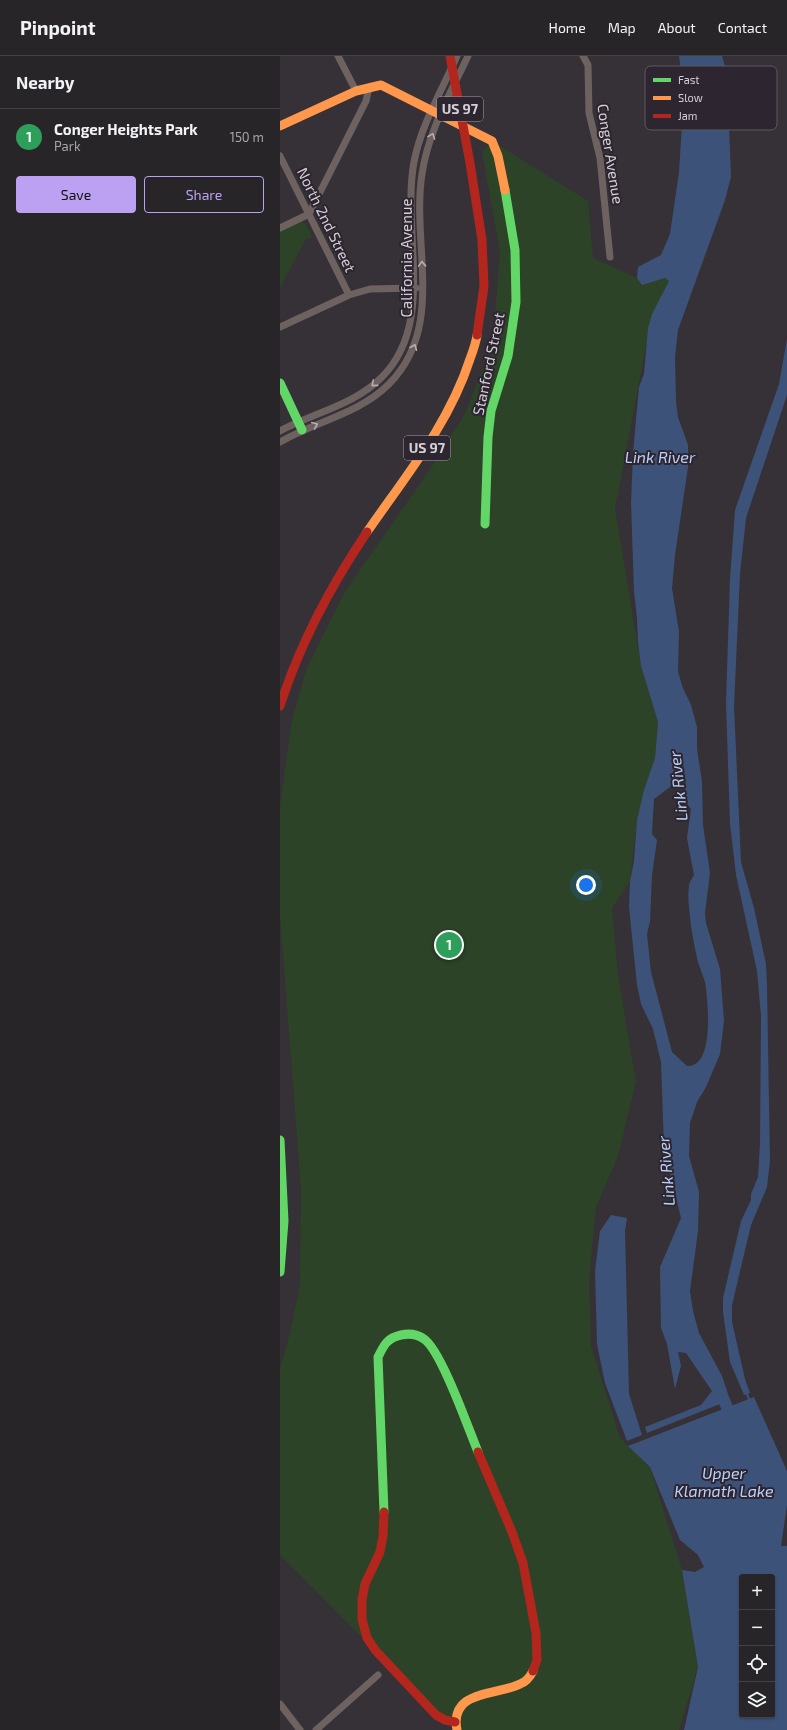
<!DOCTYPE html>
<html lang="en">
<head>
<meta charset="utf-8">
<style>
	body { margin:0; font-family:"Exo 2",sans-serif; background:#302d31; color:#f1f3f6 }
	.controls { position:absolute; right:12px; bottom:12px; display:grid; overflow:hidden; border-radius:4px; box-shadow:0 1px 3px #0004 }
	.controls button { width:36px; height:36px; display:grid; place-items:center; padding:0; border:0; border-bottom:1px solid #444246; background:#282529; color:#f1f3f6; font:20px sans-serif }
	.you { position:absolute; left:306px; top:829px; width:14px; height:14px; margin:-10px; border:3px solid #fff; border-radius:50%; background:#1a73e8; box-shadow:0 0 0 6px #1a73e833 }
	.badge { display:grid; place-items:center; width:26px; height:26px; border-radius:50%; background:#bca0f2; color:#fff; font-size:13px; font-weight:700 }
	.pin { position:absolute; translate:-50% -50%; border:2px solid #fff; box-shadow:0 1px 4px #0006 }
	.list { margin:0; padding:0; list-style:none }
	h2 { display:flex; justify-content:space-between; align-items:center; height:52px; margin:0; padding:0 16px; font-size:17px }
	h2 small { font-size:13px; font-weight:400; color:#a5a5a8 }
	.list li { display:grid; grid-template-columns:26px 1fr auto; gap:12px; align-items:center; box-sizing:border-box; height:56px; padding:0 16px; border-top:1px solid #444246 }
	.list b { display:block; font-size:15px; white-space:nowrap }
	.list p { margin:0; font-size:13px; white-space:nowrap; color:#a5a5a8 }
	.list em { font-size:13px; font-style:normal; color:#a5a5a8 }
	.actions { display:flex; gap:8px; padding:12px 16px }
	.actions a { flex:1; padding:9px 0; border:1px solid #bca0f2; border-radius:4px; text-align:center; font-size:14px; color:#bca0f2 }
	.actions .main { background:#bca0f2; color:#111 }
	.icon { flex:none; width:22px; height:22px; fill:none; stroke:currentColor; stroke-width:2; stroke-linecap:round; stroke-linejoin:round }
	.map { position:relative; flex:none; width:507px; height:1674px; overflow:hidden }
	header { display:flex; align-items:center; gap:24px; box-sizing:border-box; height:56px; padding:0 20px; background:#282529; border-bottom:1px solid #444246 }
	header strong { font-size:19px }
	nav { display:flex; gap:22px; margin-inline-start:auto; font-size:14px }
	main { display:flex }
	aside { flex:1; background:#282529 }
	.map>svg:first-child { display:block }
	.green { fill:#2c4328 }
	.water { fill:#3d5279; fill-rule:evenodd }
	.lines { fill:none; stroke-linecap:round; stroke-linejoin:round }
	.stream { stroke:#3d5279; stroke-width:2 }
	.river { stroke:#3d5279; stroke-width:12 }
	.street { stroke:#6e6261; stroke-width:7 }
	.fast { stroke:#63d668; stroke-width:9 }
	.slow { stroke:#ff974d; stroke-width:9 }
	.jam { stroke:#b3261e; stroke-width:9 }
	.oneway { stroke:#b5aeb3 }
	.labels { text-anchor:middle; stroke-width:4; stroke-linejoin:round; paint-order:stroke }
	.shield { fill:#2d252f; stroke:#a29ca4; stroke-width:1 }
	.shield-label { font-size:14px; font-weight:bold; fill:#d4cfd6 }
	.street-label { font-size:15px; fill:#d4cfd6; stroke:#2d252f }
	.water-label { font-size:16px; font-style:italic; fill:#bad1fa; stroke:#2d252f }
	.key { fill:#2d252f; stroke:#5f5861; stroke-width:1 }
	.key-label { font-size:11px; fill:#d4cfd6 }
</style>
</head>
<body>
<header>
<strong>Pinpoint</strong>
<nav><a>Home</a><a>Map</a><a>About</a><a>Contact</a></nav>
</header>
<main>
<aside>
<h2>Nearby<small></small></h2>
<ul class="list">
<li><span class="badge" style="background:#2e9e5b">1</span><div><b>Conger Heights Park</b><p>Park</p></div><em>150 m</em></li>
</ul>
<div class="actions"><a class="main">Save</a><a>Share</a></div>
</aside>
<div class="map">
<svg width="507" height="1674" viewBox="0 0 507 1674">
	<rect width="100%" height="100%" fill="#363137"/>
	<path class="green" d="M212 85 308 145 313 202 357 222 362 228 385 222 389 225 372 258 335 453 361 610 378 666 375 702 357 764 350 825 332 852 338 920 356 1025 338 1100 316 1151 309 1224 311 1290 340 1382 370 1411 402 1514 418 1611 399 1674H174L0 1499V1313L10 1277 20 1229 21 1133 0 858V753L11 668 26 614 64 537 146 419 185 358 210 294 215 259 220 197 202 96Z
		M21 165 26 168 32 181 25 184 0 232V175Z"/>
	<path class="water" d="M399 0H442L447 18 451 121 445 144 398 274 395 301 396 346 398 361 408 389V411L395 499 392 532 399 576 398 616 403 632 411 649 417 671V693L422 726 423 769 430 817 425 857 426 867 440 913 444 965 440 998 426 1031 417 1046 410 1067 409 1100 419 1136 418 1175 410 1235 413 1255 419 1277 442 1320 450 1344 367 1377 365 1371 421 1349 432 1335 406 1297 398 1296 401 1310 395 1333 387 1288 381 1272 380 1211 401 1162 384 1092 381 1006 373 973 361 948 357 929 349 851 350 825 354 805 357 764 364 734 375 702 378 666 361 610 358 586 357 562 354 535 351 447 353 397 359 331 364 318 368 272 372 258 389 225 385 222 362 229 357 222 358 211 381 199 390 178 399 116 404 37ZM403 706 406 730 403 743 411 753 407 782 414 819C412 823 409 826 409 830 407 842 410 858 411 870 413 882 415 894 418 906 420 913 423 919 425 926 428 944 435 1012 407 1010L392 996 371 916 367 878 370 865 372 819 377 784 372 778 374 743 390 731Z
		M507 283V339L466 462 460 518 454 650 461 806 474 852 486 908 487 930 490 1105 487 1131 471 1169 452 1249V1266L465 1323 470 1337 464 1339 450 1306 443 1256V1242L461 1165 471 1144V1138L478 1121 480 1088 481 960 477 915 456 819 450 768 446 646 450 523 455 454 499 328Z
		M331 1159 347 1162 345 1175 349 1338 362 1379 347 1385 325 1327 317 1288 315 1215 320 1175Z
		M474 1341 507 1415V1449L501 1490H507V1674H404L418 1611 402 1514 415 1516 424 1511 418 1499 400 1484 370 1411 348 1390ZM462 1521H492V1659H462Z"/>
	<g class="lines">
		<path class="stream" d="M466 1336 469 1343"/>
		<path class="river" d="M438 1332 447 1351"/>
		<path class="street" d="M58 0 76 35
			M303 0 308 9 309 57 320 102 330 201
			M0 100 69 239
			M0 172 29 158 86 45 89 31
			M0 271 69 239 90 233 136 232
			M0 375C33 357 74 349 101 322 157 268 121 176 134 106 141 69 162 34 177 0
			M0 386C36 365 79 358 109 328 166 271 131 188 142 118 148 76 170 38 188 0
			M0 1648 20 1674
			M36 1674 98 1619"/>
		<path class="fast" d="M0 327 22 374
			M205 468 208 381 211 355 228 300 236 246 235 194 225 134
			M0 1084 4 1165 0 1216
			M104 1456 98 1301C104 1289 107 1282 121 1279 130 1277 137 1278 144 1283 161 1294 189 1374 198 1396"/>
		<path class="slow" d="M0 70 76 35 101 29 212 85 218 100 225 134
			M87 476C125 421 169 368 190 303 193 295 196 287 197 279
			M177 1674C169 1633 217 1640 240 1628 246 1626 250 1621 253 1615"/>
		<path class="jam" d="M170 0 190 107 202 184 204 230 197 279
			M0 650C20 587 50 531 87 476
			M198 1396 232 1476 243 1507 256 1577 257 1604 253 1615
			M104 1456 103 1480 100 1496 85 1528 82 1544V1563L87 1582 96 1595 156 1659 165 1664 175 1666"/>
	</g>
	<defs><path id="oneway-chevron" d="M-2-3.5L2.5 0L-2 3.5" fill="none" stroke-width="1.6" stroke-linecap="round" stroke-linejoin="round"/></defs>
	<g class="oneway">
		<use href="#oneway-chevron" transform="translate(152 80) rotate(-70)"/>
		<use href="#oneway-chevron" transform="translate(142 208) rotate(-92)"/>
		<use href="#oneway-chevron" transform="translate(134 291) rotate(-67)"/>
		<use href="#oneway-chevron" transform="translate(94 328) rotate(140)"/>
		<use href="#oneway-chevron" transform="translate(35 369) rotate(-23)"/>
	</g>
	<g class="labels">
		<g class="shield">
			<rect x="157" y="41" width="46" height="24" rx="3"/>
			<rect x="124" y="380" width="46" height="24" rx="3"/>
		</g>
		<g class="shield-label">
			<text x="180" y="58">US 97</text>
			<text x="147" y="397">US 97</text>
		</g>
		<g class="street-label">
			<text transform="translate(330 98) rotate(81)" y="5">Conger Avenue</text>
			<text transform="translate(46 164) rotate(64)" y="5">North 2nd Street</text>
			<text transform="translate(127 202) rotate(-90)" y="5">California Avenue</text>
			<text transform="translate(209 308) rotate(-78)" y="5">Stanford Street</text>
		</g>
		<g class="water-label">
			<text x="380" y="407">Link River</text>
			<text transform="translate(398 730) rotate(-96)" y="6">Link River</text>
			<text transform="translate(386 1115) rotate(-95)" y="6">Link River</text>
			<text x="444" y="1423">Upper<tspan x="444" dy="18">Klamath Lake</tspan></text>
		</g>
	</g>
	<rect x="365" y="10" width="132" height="64" rx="6" class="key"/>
	<rect x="373" y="22" width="18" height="4" fill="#63d668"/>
	<rect x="373" y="40" width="18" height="4" fill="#ff974d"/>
	<rect x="373" y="58" width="18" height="4" fill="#b3261e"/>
	<g class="key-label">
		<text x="398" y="28">Fast</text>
		<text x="398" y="46">Slow</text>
		<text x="398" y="64">Jam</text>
	</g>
</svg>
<div class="controls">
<button>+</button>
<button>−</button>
<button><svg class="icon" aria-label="locate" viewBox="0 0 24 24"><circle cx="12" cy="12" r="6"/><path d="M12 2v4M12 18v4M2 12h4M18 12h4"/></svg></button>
<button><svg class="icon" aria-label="layers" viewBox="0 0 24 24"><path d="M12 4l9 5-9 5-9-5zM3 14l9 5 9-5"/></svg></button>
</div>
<div class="you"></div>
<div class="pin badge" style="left:169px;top:889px;background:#2e9e5b">1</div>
</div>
</main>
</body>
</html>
